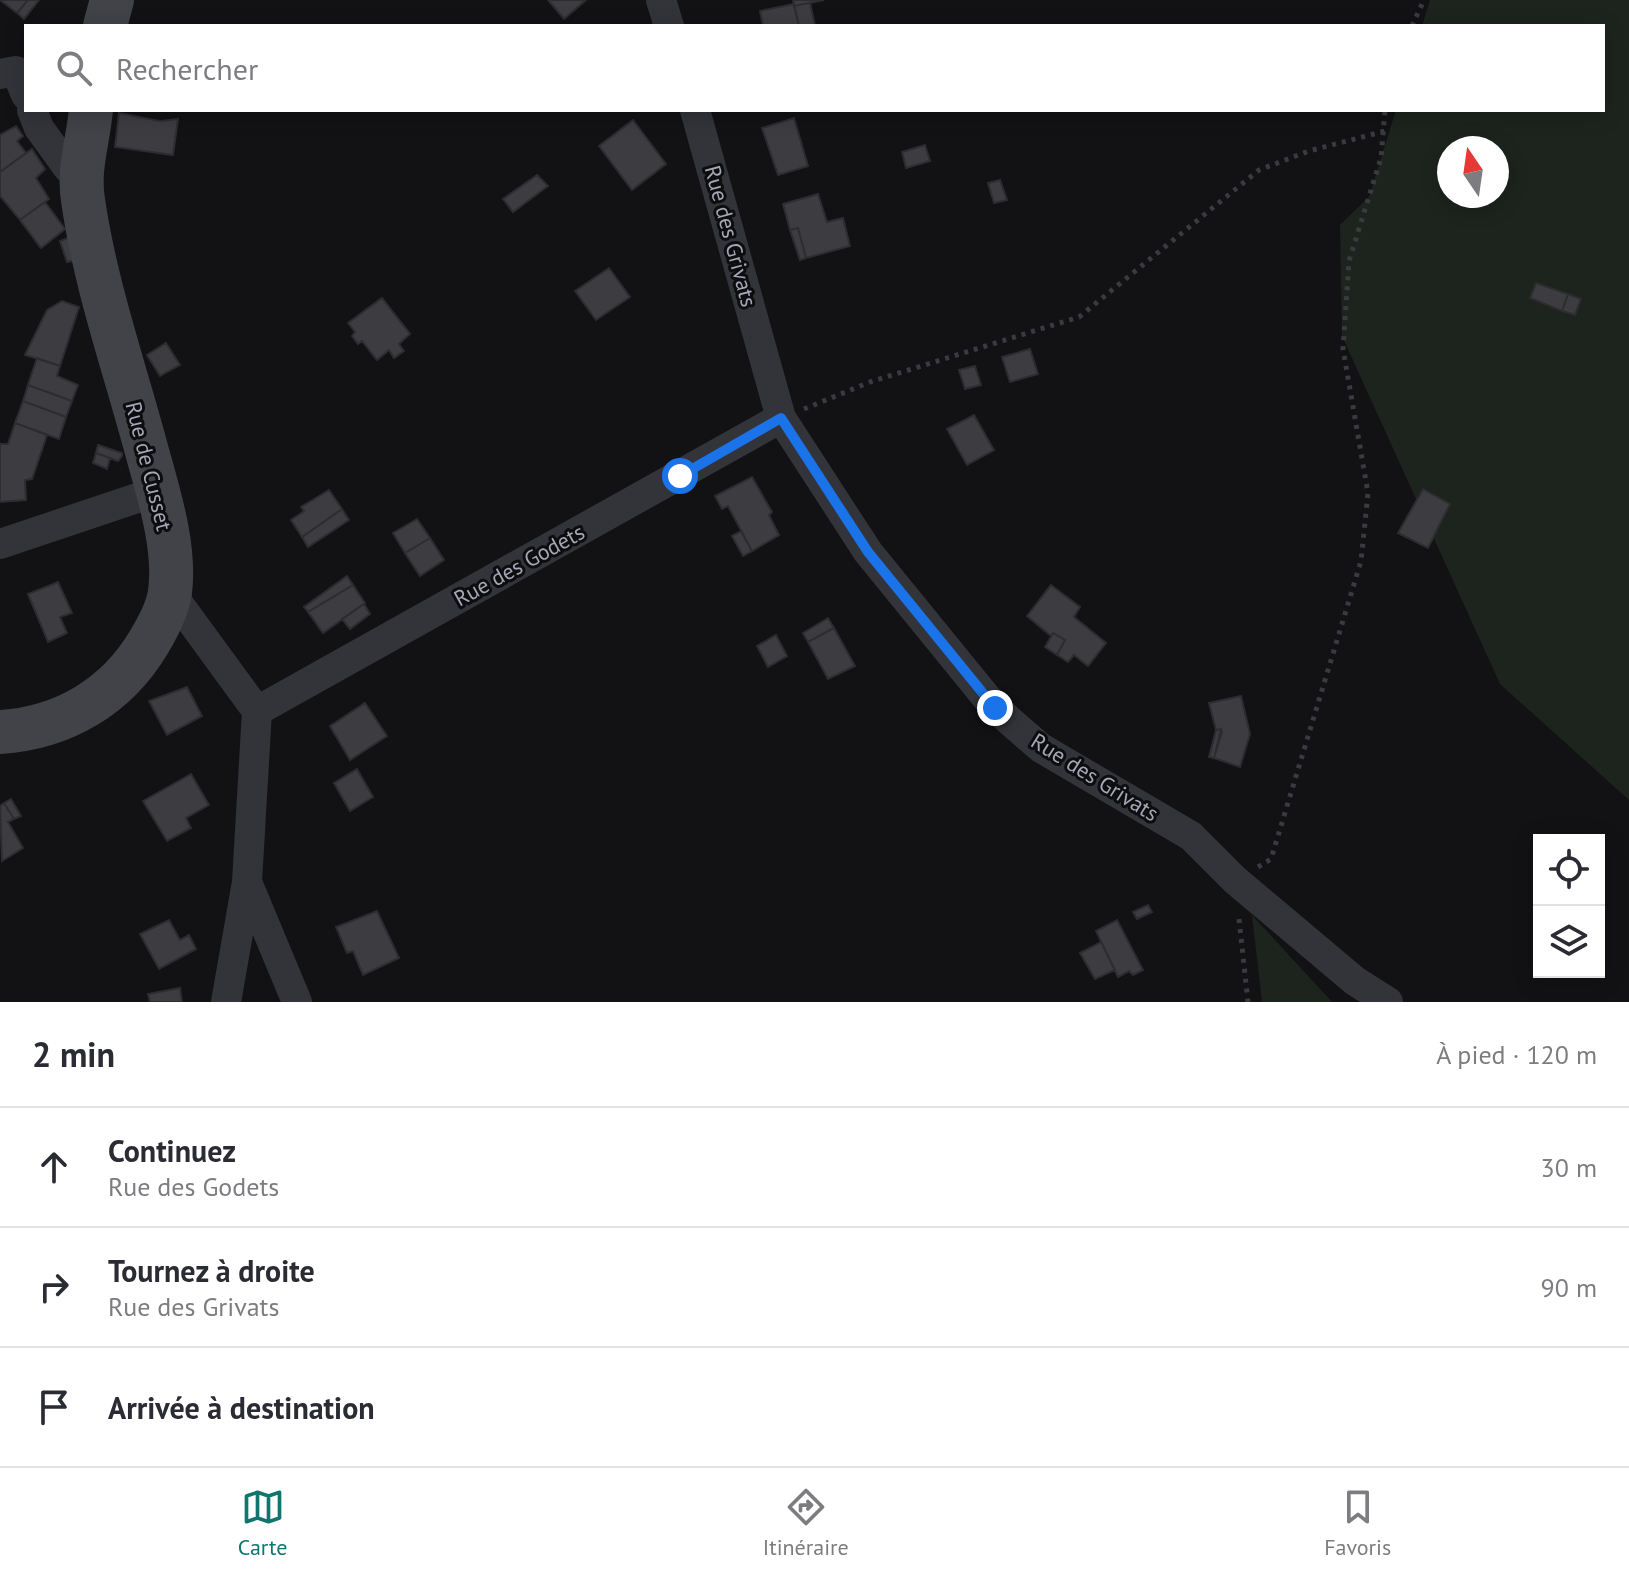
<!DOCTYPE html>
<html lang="fr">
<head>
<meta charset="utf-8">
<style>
	body { margin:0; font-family:"PT Sans",sans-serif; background:#f2f2f3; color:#2b2b33 }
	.controls { position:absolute; right:24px; bottom:24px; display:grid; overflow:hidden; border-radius:0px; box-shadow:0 4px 20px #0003 }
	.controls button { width:72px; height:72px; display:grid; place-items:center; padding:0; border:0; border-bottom:2px solid #e1e1e2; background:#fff; color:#2b2b33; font:40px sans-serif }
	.compass { position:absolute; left:1437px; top:136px; width:72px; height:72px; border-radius:50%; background:#fff; box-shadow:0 4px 20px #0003; rotate:347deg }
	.stop { position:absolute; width:24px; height:24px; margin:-18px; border:6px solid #1a73e8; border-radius:50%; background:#fff }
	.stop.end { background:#1a73e8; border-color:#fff; box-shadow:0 2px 8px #0008 }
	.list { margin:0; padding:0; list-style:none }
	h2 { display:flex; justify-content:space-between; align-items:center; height:104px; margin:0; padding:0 32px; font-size:34px }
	h2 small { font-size:26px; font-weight:400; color:#7c7c81 }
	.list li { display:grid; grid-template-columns:52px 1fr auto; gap:24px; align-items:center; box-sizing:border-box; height:120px; padding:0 32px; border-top:2px solid #e1e1e2 }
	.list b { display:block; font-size:30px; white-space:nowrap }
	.list p { margin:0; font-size:26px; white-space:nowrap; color:#7c7c81 }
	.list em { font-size:26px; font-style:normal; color:#7c7c81 }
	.icon { flex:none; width:44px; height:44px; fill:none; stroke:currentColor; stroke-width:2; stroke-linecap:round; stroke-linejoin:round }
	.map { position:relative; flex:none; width:1629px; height:1002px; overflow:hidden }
	.search { position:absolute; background:#fff; box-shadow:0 4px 20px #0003; left:24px; right:24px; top:24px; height:88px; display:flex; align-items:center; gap:20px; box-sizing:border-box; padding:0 28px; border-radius:0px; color:#7c7c81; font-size:30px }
	.sheet { height:464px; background:#fff }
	nav { display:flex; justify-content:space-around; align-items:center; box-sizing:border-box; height:112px; border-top:2px solid #e1e1e2; background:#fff; font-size:22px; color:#7c7c81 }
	nav a { display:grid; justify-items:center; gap:4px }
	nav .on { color:#0f766e }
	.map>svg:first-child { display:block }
	.green { fill:#1d241e; fill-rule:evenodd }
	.building { fill:#3d3c41; stroke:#2d2c30; stroke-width:2 }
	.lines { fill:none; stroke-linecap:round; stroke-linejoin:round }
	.path { stroke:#393b40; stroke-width:5; stroke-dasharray:4 6; stroke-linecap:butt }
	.street { stroke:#333439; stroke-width:30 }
	.secondary { stroke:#414349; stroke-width:44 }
	.route { stroke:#1a73e8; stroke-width:10 }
	.labels { text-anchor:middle; stroke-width:6; stroke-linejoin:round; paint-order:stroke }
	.street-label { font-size:22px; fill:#a4a7b5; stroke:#0d0d0f }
</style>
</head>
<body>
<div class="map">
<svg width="1629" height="1002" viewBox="0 0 1629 1002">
	<rect width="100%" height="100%" fill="#121214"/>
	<path class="green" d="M1430 0H1629V800L1500 684 1342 336 1340 225 1369 197 1396 110H1603V26H1422ZM1449 148H1497V196H1449Z
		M1252 915 1332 1002H1262Z"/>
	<path class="building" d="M0 0H28L17 13Z
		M28 0H39L24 19 17 13Z
		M548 0H586L564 19Z
		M793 0H824L794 6Z
		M810 3 815 25 799 26 794 6Z
		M794 4 799 26H763L760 11Z
		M119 113 160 121 178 119 173 155 115 147Z
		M794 118 808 166 778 175 762 128Z
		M633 120 666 164 632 190 599 146Z
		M16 126 23 136 17 141 26 153 0 172V135Z
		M925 145 930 161 906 168 902 152Z
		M32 149 45 169 36 178 49 199 20 220 0 196V172Z
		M537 175 548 186 513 212 503 199Z
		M1000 180 1007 200 994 203 988 183Z
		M818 194 827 222 843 218 850 246 806 258 798 228 790 230 783 204Z
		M45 202 65 229 41 248 20 220Z
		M798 228 806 258 800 260 790 230Z
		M74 236 81 259 67 262 60 241Z
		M609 268 630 297 596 320 575 291Z
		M1536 283 1568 294 1562 311 1530 298Z
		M1568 294 1581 299 1575 315 1562 311Z
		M382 298 410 334 399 344 404 351 394 358 389 350 377 360 362 341 358 344 352 336 355 332 348 323Z
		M62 301 79 307 60 366 25 355 47 310Z
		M166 343 180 365 160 376 147 355Z
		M1030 349 1038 374 1010 382 1002 357Z
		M37 358 60 366 57 376 78 385 72 401 28 385Z
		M975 366 981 385 965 389 959 370Z
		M28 385 72 401 66 417 23 401Z
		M23 401 66 417 59 439 15 423Z
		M974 415 994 450 967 465 947 429Z
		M15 423 47 435 32 479 25 480 26 500 0 502V444H8Z
		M98 445 122 453V456L118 461 96 453Z
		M96 453 110 458 107 469 93 463Z
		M752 477 772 512 769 515 779 535 752 551 728 506 722 509 715 496Z
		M1423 489 1450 504 1428 548 1398 533Z
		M329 490 342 509 302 537 291 520 304 511 301 507Z
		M342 509 349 520 308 547 302 537Z
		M417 519 430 538 405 553 393 533Z
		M741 531 752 551 743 556 732 536Z
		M430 538 444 560 420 576 405 553Z
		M347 576 353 585 308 612 304 607Z
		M58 582 72 613 60 617 67 633 48 642 28 594Z
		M353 585 365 603 323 633 308 612Z
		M1051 585 1080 607 1074 617 1106 643 1088 666 1074 655 1068 662 1057 655 1065 640 1053 633 1051 636 1027 616Z
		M364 604 370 614 350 629 342 619Z
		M828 618 834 628 808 642 803 633Z
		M834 628 855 666 828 679 808 642Z
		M1053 633 1065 640 1057 655 1045 647Z
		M776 635 787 656 768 667 757 646Z
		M187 687 202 716 167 735 149 701Z
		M1241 696 1250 734 1240 767 1214 758 1222 732 1221 729 1216 730 1209 703Z
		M365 703 387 736 350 760 330 726Z
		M1221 729 1214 758 1209 757 1216 730Z
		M357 769 373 797 350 811 334 783Z
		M191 774 209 805 186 818 191 828 167 841 143 801Z
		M11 799 21 816 14 819 4 803Z
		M4 803 14 819 8 822 23 848 2 861 0 806Z
		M1148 905 1152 912 1137 919 1133 912Z
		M377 911 399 958 363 975 353 951 347 953 336 927Z
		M169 920 180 940 189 935 196 949 159 969 140 934Z
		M1117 920 1143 970 1133 975 1129 971 1118 977 1096 931Z
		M1101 942 1115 970 1095 979 1080 953Z
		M180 988 182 1002H150L148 994Z"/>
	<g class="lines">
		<path class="path" d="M1412 26 1424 0
			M804 409 870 382 1079 317 1259 170 1309 151 1385 131
			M1258 867 1271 859 1361 561 1368 493 1343 349 1349 261 1381 158 1385 110
			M1239 919 1248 1002"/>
		<path class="street" d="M661 0 669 26
			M0 74 16 71 26 95
			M32 110 39 128 68 168 80 170
			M695 110 781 418 868 552 995 708 1041 748 1191 836 1235 880 1355 981 1388 1002
			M0 544 158 491
			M170 592 257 711 247 882 297 1002
			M257 711 781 418
			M226 1002 247 882"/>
		<path class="secondary" d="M105 26 112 0
			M0 732C64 728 117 696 149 642 158 627 168 608 170 592 176 546 158 492 146 448 124 366 95 284 83 200 78 169 88 141 91 110"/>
	</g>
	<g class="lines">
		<path class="route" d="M680 476 781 418 868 552 995 708"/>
	</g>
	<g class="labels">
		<g class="street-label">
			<text transform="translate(731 236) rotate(75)" y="8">Rue des Grivats</text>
			<text transform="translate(149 466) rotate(76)" y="8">Rue de Cusset</text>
			<text transform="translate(519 565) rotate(-29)" y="8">Rue des Godets</text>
			<text transform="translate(1095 777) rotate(32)" y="8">Rue des Grivats</text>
		</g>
	</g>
</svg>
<div class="controls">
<button><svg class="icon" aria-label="locate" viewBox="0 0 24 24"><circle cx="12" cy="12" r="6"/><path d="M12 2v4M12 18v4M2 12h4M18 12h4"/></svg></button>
<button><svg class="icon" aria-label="layers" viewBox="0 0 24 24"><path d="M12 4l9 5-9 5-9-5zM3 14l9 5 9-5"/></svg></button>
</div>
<svg class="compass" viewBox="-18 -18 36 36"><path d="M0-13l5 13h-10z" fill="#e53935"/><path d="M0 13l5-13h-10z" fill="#7c7c81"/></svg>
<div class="stop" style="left:680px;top:476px"></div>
<div class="stop end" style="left:995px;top:708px"></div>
<div class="search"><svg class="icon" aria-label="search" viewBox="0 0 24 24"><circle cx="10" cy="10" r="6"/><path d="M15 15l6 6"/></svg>Rechercher</div>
</div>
<section class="sheet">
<h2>2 min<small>À pied · 120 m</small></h2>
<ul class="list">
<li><svg class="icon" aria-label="ahead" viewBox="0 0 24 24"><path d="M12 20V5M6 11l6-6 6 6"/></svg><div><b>Continuez</b><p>Rue des Godets</p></div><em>30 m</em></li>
<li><svg class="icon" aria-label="right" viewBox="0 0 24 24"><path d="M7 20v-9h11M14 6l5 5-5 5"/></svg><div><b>Tournez à droite</b><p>Rue des Grivats</p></div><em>90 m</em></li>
<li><svg class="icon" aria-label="arrive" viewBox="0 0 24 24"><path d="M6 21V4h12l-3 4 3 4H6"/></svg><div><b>Arrivée à destination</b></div></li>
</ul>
</section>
<nav>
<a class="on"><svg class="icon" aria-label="map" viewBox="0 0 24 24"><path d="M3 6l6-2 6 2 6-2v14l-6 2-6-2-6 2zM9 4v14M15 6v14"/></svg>Carte</a>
<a><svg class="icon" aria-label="directions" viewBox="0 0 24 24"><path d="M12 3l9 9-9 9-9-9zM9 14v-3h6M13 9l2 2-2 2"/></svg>Itinéraire</a>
<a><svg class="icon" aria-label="saved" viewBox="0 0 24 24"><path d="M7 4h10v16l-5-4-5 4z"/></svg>Favoris</a>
</nav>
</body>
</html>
